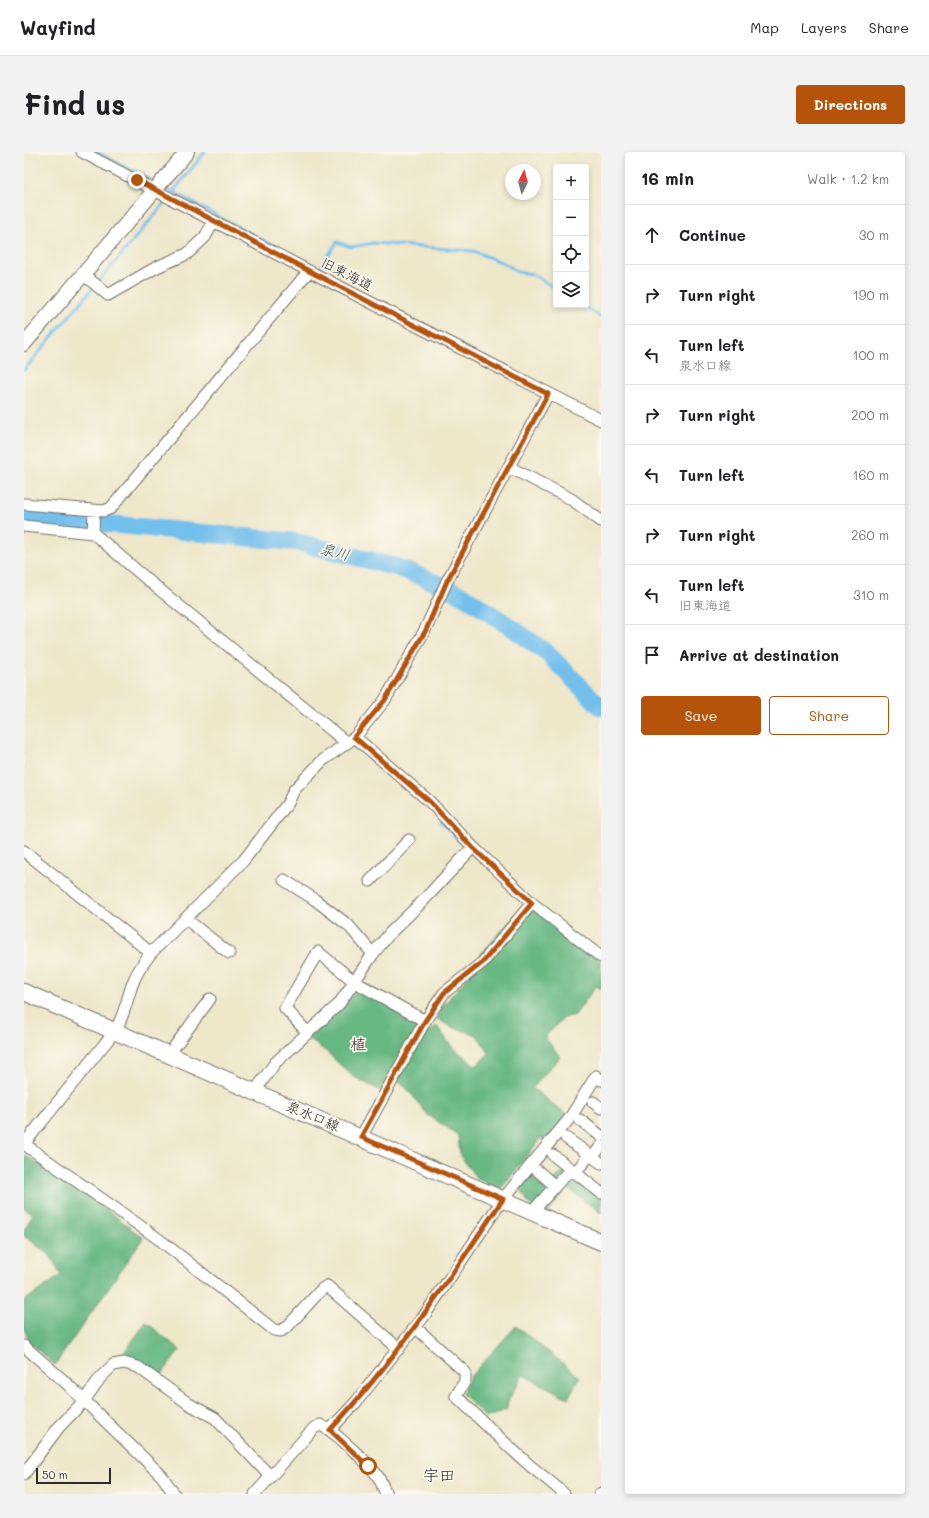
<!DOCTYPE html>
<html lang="en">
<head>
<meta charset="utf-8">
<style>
	body { margin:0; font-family:Mali,"Klee One",sans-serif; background:#f2f2f2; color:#202124 }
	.controls { position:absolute; right:12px; top:12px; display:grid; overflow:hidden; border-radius:4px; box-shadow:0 2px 6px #0003 }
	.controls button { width:36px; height:36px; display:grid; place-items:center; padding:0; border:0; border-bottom:1px solid #e0e0e0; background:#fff; color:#202124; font:20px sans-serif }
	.compass { position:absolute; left:481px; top:12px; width:36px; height:36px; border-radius:50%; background:#fff; box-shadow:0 2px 6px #0003; rotate:6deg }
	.scale { position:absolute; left:12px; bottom:10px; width:75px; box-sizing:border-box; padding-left:4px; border:2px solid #2b2b2b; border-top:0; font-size:11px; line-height:14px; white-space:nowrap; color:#2b2b2b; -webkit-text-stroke:3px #fbf7ec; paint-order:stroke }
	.stop { position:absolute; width:12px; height:12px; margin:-9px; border:3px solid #b45309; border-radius:50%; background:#fff }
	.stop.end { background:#b45309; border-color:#fff; box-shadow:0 1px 4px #0008 }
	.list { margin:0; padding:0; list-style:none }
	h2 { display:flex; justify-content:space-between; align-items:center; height:52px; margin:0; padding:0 16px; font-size:17px }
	h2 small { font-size:13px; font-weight:400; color:#757577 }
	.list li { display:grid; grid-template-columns:26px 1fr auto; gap:12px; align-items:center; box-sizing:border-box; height:60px; padding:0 16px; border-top:1px solid #e0e0e0 }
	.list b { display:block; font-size:15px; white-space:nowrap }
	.list p { margin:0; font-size:13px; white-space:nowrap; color:#757577 }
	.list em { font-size:13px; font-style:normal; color:#757577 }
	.actions { display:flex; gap:8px; padding:12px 16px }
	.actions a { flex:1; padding:9px 0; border:1px solid #b45309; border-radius:4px; text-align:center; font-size:14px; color:#b45309 }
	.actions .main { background:#b45309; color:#fff }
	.icon { flex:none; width:22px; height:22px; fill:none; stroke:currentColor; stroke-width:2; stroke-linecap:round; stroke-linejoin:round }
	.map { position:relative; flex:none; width:577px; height:1342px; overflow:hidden; border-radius:4px }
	header { display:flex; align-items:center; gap:24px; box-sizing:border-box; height:56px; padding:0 20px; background:#fff; border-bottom:1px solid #e0e0e0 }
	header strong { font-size:19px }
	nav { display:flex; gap:22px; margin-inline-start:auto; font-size:14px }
	.intro { display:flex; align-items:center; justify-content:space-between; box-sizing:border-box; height:96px; padding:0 24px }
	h1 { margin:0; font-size:28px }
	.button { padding:10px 18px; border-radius:4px; background:#b45309; color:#fff; font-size:14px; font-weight:700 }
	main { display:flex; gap:24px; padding:0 24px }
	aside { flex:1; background:#fff; border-radius:4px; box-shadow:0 2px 6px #0003 }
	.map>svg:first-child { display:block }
	.forest { fill:#67b884; stroke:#497258 }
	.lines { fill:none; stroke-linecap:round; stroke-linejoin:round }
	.stream { stroke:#73c0ed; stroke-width:3 }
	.river { stroke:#73c0ed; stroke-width:18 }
	.minor-casing { stroke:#6f6d63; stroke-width:13 }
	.tertiary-casing { stroke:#6f6d63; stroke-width:16 }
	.secondary-casing { stroke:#6f6d63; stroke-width:18 }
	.minor { stroke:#fff; stroke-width:11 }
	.tertiary { stroke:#fff; stroke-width:14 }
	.secondary { stroke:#fff; stroke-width:16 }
	.route { stroke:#b45309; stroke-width:5 }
	.labels { text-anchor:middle; stroke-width:3.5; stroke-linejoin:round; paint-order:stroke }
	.street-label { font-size:14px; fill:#2b2b2b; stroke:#fbf7ec }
	.water-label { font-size:15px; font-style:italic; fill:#415865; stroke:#fbf7ec }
	.quarter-label { font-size:16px; fill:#2b2b2b; stroke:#fbf7ec }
</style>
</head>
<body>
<header>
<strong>Wayfind</strong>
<nav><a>Map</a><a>Layers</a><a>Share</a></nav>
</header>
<div class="intro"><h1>Find us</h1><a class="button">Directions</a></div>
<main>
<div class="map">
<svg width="577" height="1342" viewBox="0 0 577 1342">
	<rect width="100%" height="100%" fill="#fbf7ec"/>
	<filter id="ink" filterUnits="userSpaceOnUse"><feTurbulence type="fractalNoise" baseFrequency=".025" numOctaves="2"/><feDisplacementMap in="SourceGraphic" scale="8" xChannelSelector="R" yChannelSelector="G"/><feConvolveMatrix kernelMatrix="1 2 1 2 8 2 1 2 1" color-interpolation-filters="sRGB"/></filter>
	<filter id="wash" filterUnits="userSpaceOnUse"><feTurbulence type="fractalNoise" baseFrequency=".012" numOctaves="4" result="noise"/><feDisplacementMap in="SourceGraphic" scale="16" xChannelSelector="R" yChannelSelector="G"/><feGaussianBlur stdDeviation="0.9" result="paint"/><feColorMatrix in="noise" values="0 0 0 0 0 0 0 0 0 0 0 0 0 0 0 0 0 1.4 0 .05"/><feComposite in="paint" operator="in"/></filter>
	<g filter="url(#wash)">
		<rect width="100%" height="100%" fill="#eee7ca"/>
		<path class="forest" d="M501 752 577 809V837L572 834 551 863 539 866 521 885 536 905 508 936 549 967 535 989 517 986 476 1038 453 1027 436 1003 434 983 404 963 380 933 365 923 359 940 328 924 303 900 283 886 341 832 381 858 389 874 404 881 413 874 427 894 452 914 465 901 453 883 427 875 412 866 419 854 459 807 456 803Z
			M2 1004 71 1048 119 1086 31 1213 5 1190 0 1175V1149L37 1123 26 1103 0 1084V1079L9 1062 0 1056V1007Z
			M540 1020 559 1031 577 1046V1061L543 1036 523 1062 504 1051 495 1033 504 1021 519 1035Z
			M122 1170 156 1198 135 1226 116 1212 96 1206Z
			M492 1174 556 1225 544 1246 499 1223 484 1249 483 1257 462 1266 438 1242 446 1225Z"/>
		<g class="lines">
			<path class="stream" d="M73 0 131 30
				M138 34 295 118 313 90 327 95 349 91 449 99 482 112 494 120 508 122 532 137
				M148 41 181 0
				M558 153 577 165
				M0 218 144 47
				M340 601 370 626
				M417 669 443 697
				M529 774 548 789"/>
			<path class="river" d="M0 364 273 390 372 415 410 430 440 444 491 478 524 502 577 555"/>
		</g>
	</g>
	<g filter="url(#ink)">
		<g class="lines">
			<g class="minor-casing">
				<path id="minor" d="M58 0 285 119 577 268
					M59 122 84 143 133 115 163 102 181 85 190 69
					M485 315 547 347 577 369
					M0 352 80 359 87 356 285 119
					M0 374 69 381 125 429 323 591
					M69 381 70 359
					M331 585 406 650 449 695 508 751 577 805
					M0 699 127 801
					M260 728 290 747 324 773 349 802
					M346 729 385 688
					M162 767 205 801
					M283 880 261 856 294 800 331 830 401 869
					M145 902 186 847
					M231 939 251 911 315 852 349 802 366 781 399 749 449 695
					M569 950 577 956
					M556 968 577 984
					M337 985 401 869 420 841 459 810 508 751
					M542 986 577 1011
					M0 992 91 879C101 863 103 845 110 828 114 818 120 810 127 801L220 708 264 651 270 638 298 609 331 585 361 548 401 478 423 429 524 242
					M0 992 136 1088 250 1178 257 1179 263 1175 298 1137 303 1134 375 1197
					M529 1003 577 1041
					M514 1019 531 1034
					M508 1060 542 1022 553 1018 564 1005 571 1002 577 994
					M391 1175 441 1220V1229L432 1244C455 1266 478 1289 502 1310 514 1321 528 1330 540 1342
					M0 1194 40 1229 138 1324 150 1342
					M306 1278 332 1250 400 1164 479 1047 546 966 572 924 577 928
					M0 1322 35 1275 60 1249 76 1226 89 1213 100 1211 114 1215 165 1252 191 1266 246 1324
					M231 1342 290 1276 296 1273C307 1276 345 1312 352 1322 357 1328 359 1335 362 1342
					M576 1342 577 1341"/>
			</g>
			<g class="tertiary-casing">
				<path id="tertiary" d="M0 192 163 0"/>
			</g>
			<g class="secondary-casing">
				<path id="secondary" d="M0 840 577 1090"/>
			</g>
			<use href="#minor" class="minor"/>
			<use href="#tertiary" class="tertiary"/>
			<use href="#secondary" class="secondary"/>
		</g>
	</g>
	<g class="lines" filter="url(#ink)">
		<path class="route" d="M113 28 285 119 524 242 423 429 402 478 361 548 330 585 406 650 448 695 508 751 459 810 420 841 401 869 337 985 479 1047C425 1127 372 1208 306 1278L344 1314"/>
	</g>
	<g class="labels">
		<g class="street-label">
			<text transform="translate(323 122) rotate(27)" y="5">旧東海道</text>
			<text transform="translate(289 964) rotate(23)" y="5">泉水口線</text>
		</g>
		<g class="water-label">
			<text transform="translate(311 400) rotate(14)" y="5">泉川</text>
		</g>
		<g class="quarter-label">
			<text x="334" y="898">植</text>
			<text x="415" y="1329">宇田</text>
		</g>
	</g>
</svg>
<div class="controls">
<button>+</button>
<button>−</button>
<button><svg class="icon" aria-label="locate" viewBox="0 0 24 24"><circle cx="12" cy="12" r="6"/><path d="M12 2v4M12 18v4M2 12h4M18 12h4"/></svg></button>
<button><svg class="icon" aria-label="layers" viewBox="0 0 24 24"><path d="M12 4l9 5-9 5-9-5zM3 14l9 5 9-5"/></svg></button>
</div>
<svg class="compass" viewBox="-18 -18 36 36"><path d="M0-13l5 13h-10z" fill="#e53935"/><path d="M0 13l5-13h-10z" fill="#757577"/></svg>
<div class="scale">50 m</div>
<div class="stop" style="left:344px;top:1314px"></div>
<div class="stop end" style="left:113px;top:28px"></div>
</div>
<aside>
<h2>16 min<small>Walk · 1.2 km</small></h2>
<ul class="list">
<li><svg class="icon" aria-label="ahead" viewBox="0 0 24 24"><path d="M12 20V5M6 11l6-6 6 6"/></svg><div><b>Continue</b></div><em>30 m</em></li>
<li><svg class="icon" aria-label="right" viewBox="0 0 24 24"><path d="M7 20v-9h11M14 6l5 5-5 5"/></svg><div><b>Turn right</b></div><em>190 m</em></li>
<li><svg class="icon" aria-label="left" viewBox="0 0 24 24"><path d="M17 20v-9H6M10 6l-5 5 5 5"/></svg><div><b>Turn left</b><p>泉水口線</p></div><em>100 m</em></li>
<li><svg class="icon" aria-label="right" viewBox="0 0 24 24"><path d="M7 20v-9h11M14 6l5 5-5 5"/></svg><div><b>Turn right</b></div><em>200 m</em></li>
<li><svg class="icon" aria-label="left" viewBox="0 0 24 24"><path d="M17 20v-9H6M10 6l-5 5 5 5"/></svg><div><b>Turn left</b></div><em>160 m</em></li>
<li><svg class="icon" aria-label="right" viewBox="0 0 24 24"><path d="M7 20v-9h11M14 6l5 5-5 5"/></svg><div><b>Turn right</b></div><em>260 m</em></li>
<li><svg class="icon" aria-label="left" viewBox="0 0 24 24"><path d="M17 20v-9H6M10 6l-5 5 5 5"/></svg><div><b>Turn left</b><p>旧東海道</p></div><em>310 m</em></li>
<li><svg class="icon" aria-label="arrive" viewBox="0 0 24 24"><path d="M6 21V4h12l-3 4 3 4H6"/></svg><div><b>Arrive at destination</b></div></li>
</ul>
<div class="actions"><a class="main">Save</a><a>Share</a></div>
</aside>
</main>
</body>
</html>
